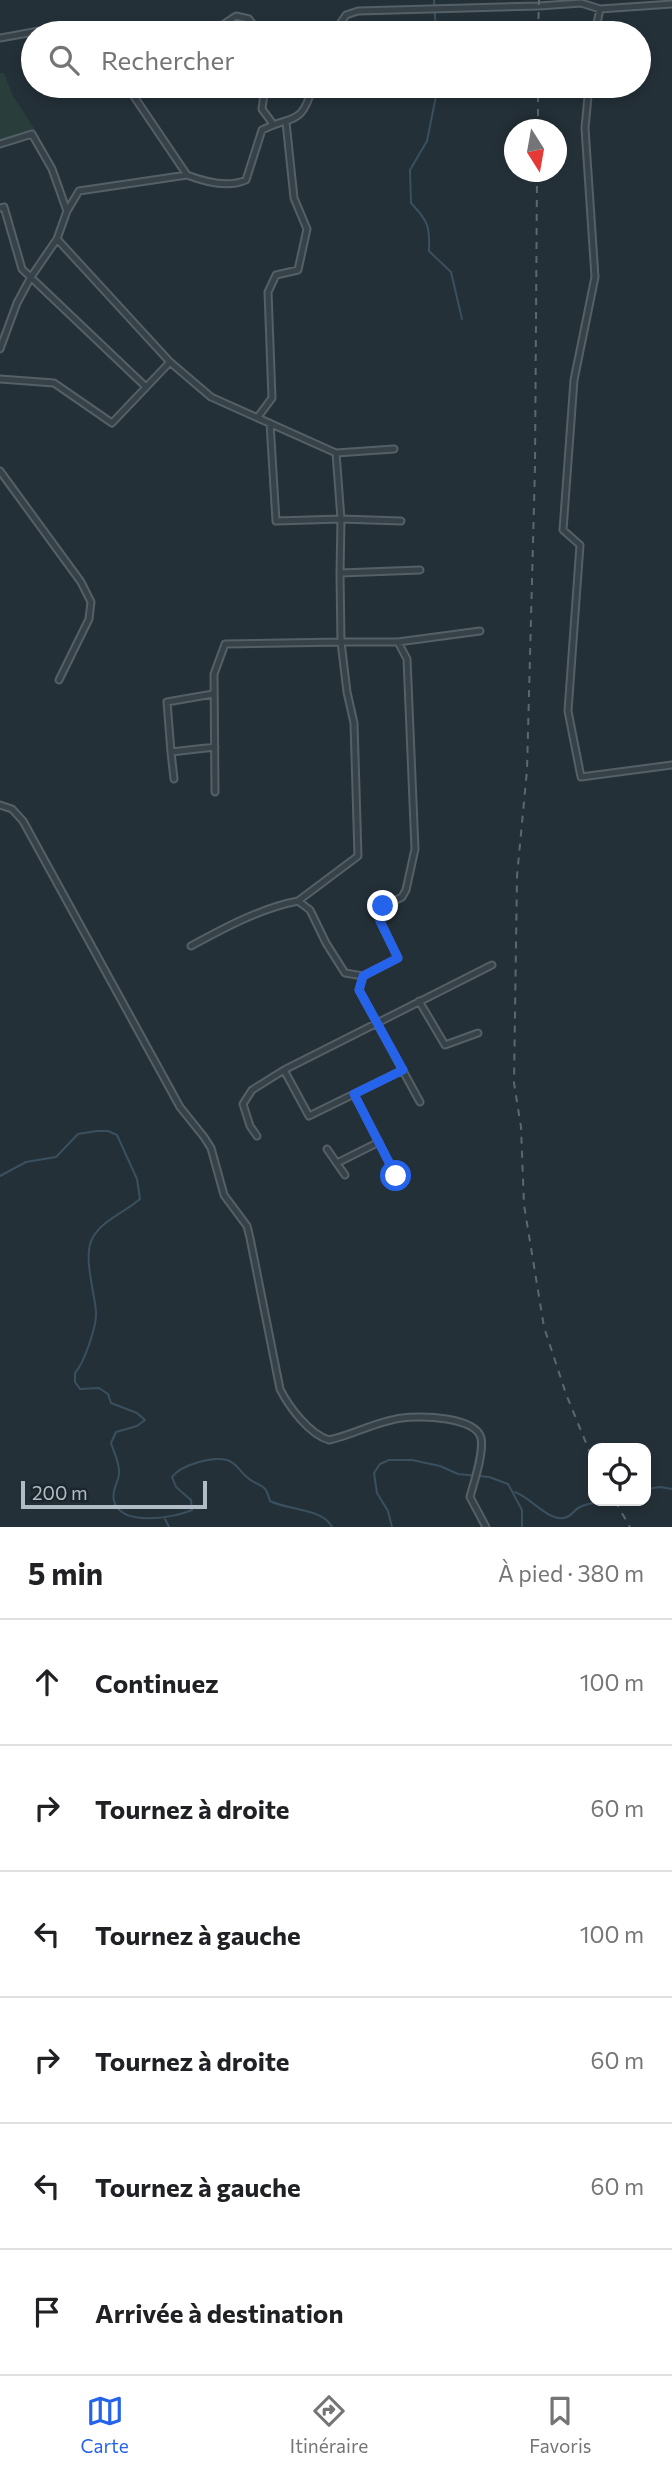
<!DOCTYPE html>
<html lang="fr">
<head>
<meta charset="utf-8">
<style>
	body { margin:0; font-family:Commissioner,sans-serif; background:#f2f2f2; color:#202124 }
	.controls { position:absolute; right:21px; bottom:21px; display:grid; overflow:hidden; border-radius:14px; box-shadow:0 4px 10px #0003 }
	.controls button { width:63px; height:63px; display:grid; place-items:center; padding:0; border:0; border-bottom:2px solid #e0e0e0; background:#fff; color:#202124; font:35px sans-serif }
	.compass { position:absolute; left:504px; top:119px; width:63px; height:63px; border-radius:50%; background:#fff; box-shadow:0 4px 10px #0003; rotate:169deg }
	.scale { position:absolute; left:21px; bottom:18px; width:186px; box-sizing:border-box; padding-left:7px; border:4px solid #b2bcc4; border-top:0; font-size:19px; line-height:24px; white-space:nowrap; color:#b2bcc4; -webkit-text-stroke:5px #1c262d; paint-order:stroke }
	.stop { position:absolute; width:21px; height:21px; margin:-16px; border:5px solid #2563eb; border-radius:50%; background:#fff }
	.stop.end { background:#2563eb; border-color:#fff; box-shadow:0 2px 7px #0008 }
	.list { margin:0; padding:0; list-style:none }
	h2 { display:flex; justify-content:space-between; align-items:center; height:91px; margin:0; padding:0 28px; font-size:30px }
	h2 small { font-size:23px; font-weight:400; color:#757577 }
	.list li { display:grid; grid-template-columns:46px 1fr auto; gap:21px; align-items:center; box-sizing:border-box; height:126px; padding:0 28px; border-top:2px solid #e0e0e0 }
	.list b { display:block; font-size:26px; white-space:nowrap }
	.list em { font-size:23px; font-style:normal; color:#757577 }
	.icon { flex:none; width:38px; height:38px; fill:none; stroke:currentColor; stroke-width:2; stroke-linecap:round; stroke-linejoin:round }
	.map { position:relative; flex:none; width:672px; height:1527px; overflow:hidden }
	.search { position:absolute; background:#fff; box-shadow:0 4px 10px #0003; left:21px; right:21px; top:21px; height:77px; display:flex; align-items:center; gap:18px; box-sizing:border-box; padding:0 24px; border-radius:38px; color:#757577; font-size:26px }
	.sheet { height:847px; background:#fff }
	nav { display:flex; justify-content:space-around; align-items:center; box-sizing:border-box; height:98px; border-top:2px solid #e0e0e0; background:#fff; font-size:19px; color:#757577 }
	nav a { display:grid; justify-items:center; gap:4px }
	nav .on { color:#2563eb }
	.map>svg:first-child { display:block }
	.green { fill:#293e3b }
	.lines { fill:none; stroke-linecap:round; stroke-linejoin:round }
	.stream { stroke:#3a505f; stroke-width:2 }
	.street-casing { stroke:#555f66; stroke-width:9 }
	.street { stroke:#374148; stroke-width:5 }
	.rail { stroke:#5b6871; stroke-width:2; stroke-dasharray:7 7; stroke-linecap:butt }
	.route { stroke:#2563eb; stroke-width:9 }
</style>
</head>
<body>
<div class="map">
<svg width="672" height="1527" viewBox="0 0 672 1527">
	<rect width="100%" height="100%" fill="#243038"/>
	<path class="green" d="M0 73H4L13 96 36 131 0 140Z"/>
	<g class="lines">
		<path class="stream" d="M434 0 436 33
			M438 86 427 141 410 170 411 203C428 221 430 226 429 251L451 272 462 319
			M0 1176 26 1162 56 1157 78 1134 97 1131H108L117 1135 137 1179 140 1199C125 1212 103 1220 93 1237 82 1255 95 1293 96 1312 97 1326 84 1363 75 1373V1382L80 1389 99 1388 108 1394 111 1403 137 1413 145 1420 137 1426 116 1432 111 1443C114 1453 120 1463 119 1474 118 1483 111 1492 114 1501 121 1527 174 1518 192 1510L191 1500 176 1487 172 1477C181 1465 212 1456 227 1460 237 1463 241 1473 248 1478 253 1483 261 1484 266 1490 267 1493 269 1497 270 1501 287 1510 322 1508 332 1527
			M646 1489 660 1487 672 1489
			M515 1492C532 1498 550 1524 567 1517 572 1515 575 1509 580 1507 586 1504 595 1503 601 1501
			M165 1519 169 1527
			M392 1527 388 1511 377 1493 374 1473 380 1464 389 1460H412L440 1466 458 1474 489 1477 508 1484 522 1510V1527"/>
		<g class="street-casing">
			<path id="street" d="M211 33 236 16 249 19 259 33
				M334 33 346 15 358 11 539 6 581 3 600 9 672 4
				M595 33 600 9
				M0 38 39 31 46 33
				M127 86 187 175
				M265 86 262 109 273 124
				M589 86 585 128 595 277 574 380 563 530 580 545 568 711 581 777 672 765
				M0 144 32 134 52 169 67 211
				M0 208 4 207 22 269 145 386
				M57 239 170 362 211 397 336 453 394 449
				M0 349 17 303 31 277 57 239 67 211 79 191 187 175C205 182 228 188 246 180L262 130C294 114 301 127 313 86
				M0 379 54 383 112 423 170 362
				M258 417 272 398 268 292 276 275 298 270 307 229 294 198 286 122
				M270 423 276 521 341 519 336 453
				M0 471 81 582 91 602 89 619 59 680
				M420 570 340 573 341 642H398L480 631
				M340 573 341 519 401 521
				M398 642 407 659 415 849 406 890 402 897 383 907 380 921 398 958 363 976 359 990 420 1102
				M171 752 167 702 213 694
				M174 779 171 752 215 747
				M215 792 214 674 225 644 341 642 347 692 354 723 358 856 298 901
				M0 805 12 809 23 821 180 1107 204 1137 211 1148 224 1195 247 1226 250 1238 280 1389C289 1407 309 1434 329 1440 353 1435 377 1421 402 1418 420 1415 476 1417 481 1438 484 1453 474 1482 470 1497L486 1527
				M191 946C224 928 261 908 298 901L310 910 326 943 345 973 363 976
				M419 1001 445 1045 478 1033
				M354 1094 309 1116 284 1070 492 965
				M257 1136 250 1126 243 1104 252 1090 284 1070
				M327 1149 345 1175
				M337 1163 379 1142
				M396 1176 354 1094 403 1070"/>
		</g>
		<use href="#street" class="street"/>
		<path class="rail" d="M538 33 539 0
			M538 130V86
			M537 172 535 467 527 770 517 876 514 1083 521 1127 524 1205 544 1327 566 1394 593 1460
			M615 1501 630 1527"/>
	</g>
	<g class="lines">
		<path class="route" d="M383 906 380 921 398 958 363 976 359 990 403 1070 354 1094 396 1176"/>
	</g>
</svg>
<div class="controls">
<button><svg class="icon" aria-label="locate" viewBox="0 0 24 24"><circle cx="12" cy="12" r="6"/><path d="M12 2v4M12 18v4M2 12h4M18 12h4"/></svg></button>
</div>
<svg class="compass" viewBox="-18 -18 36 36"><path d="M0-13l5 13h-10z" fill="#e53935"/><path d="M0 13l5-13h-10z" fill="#757577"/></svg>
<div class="scale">200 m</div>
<div class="stop" style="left:396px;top:1176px"></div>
<div class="stop end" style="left:383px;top:906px"></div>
<div class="search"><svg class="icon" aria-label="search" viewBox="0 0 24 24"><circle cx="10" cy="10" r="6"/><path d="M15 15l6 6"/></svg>Rechercher</div>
</div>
<section class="sheet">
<h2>5 min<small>À pied · 380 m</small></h2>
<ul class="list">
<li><svg class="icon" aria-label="ahead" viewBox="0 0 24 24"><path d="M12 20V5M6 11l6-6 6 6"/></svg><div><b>Continuez</b></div><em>100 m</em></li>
<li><svg class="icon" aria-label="right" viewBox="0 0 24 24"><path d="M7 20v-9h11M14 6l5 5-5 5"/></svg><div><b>Tournez à droite</b></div><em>60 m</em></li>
<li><svg class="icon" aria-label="left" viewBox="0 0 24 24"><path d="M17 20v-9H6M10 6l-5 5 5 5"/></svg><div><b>Tournez à gauche</b></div><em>100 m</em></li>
<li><svg class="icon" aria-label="right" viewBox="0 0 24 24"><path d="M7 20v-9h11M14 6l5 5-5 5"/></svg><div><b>Tournez à droite</b></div><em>60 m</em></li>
<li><svg class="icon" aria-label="left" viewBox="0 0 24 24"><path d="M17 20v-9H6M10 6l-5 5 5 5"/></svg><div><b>Tournez à gauche</b></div><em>60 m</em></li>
<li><svg class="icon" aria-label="arrive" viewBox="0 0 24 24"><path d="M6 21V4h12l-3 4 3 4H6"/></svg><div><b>Arrivée à destination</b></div></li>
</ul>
</section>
<nav>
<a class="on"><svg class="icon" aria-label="map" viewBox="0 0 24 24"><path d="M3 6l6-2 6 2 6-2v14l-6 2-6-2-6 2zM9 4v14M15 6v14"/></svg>Carte</a>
<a><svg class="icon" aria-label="directions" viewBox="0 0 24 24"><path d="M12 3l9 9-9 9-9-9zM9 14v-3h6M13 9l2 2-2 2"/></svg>Itinéraire</a>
<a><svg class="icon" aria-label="saved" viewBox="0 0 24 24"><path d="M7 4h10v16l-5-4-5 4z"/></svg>Favoris</a>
</nav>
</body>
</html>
